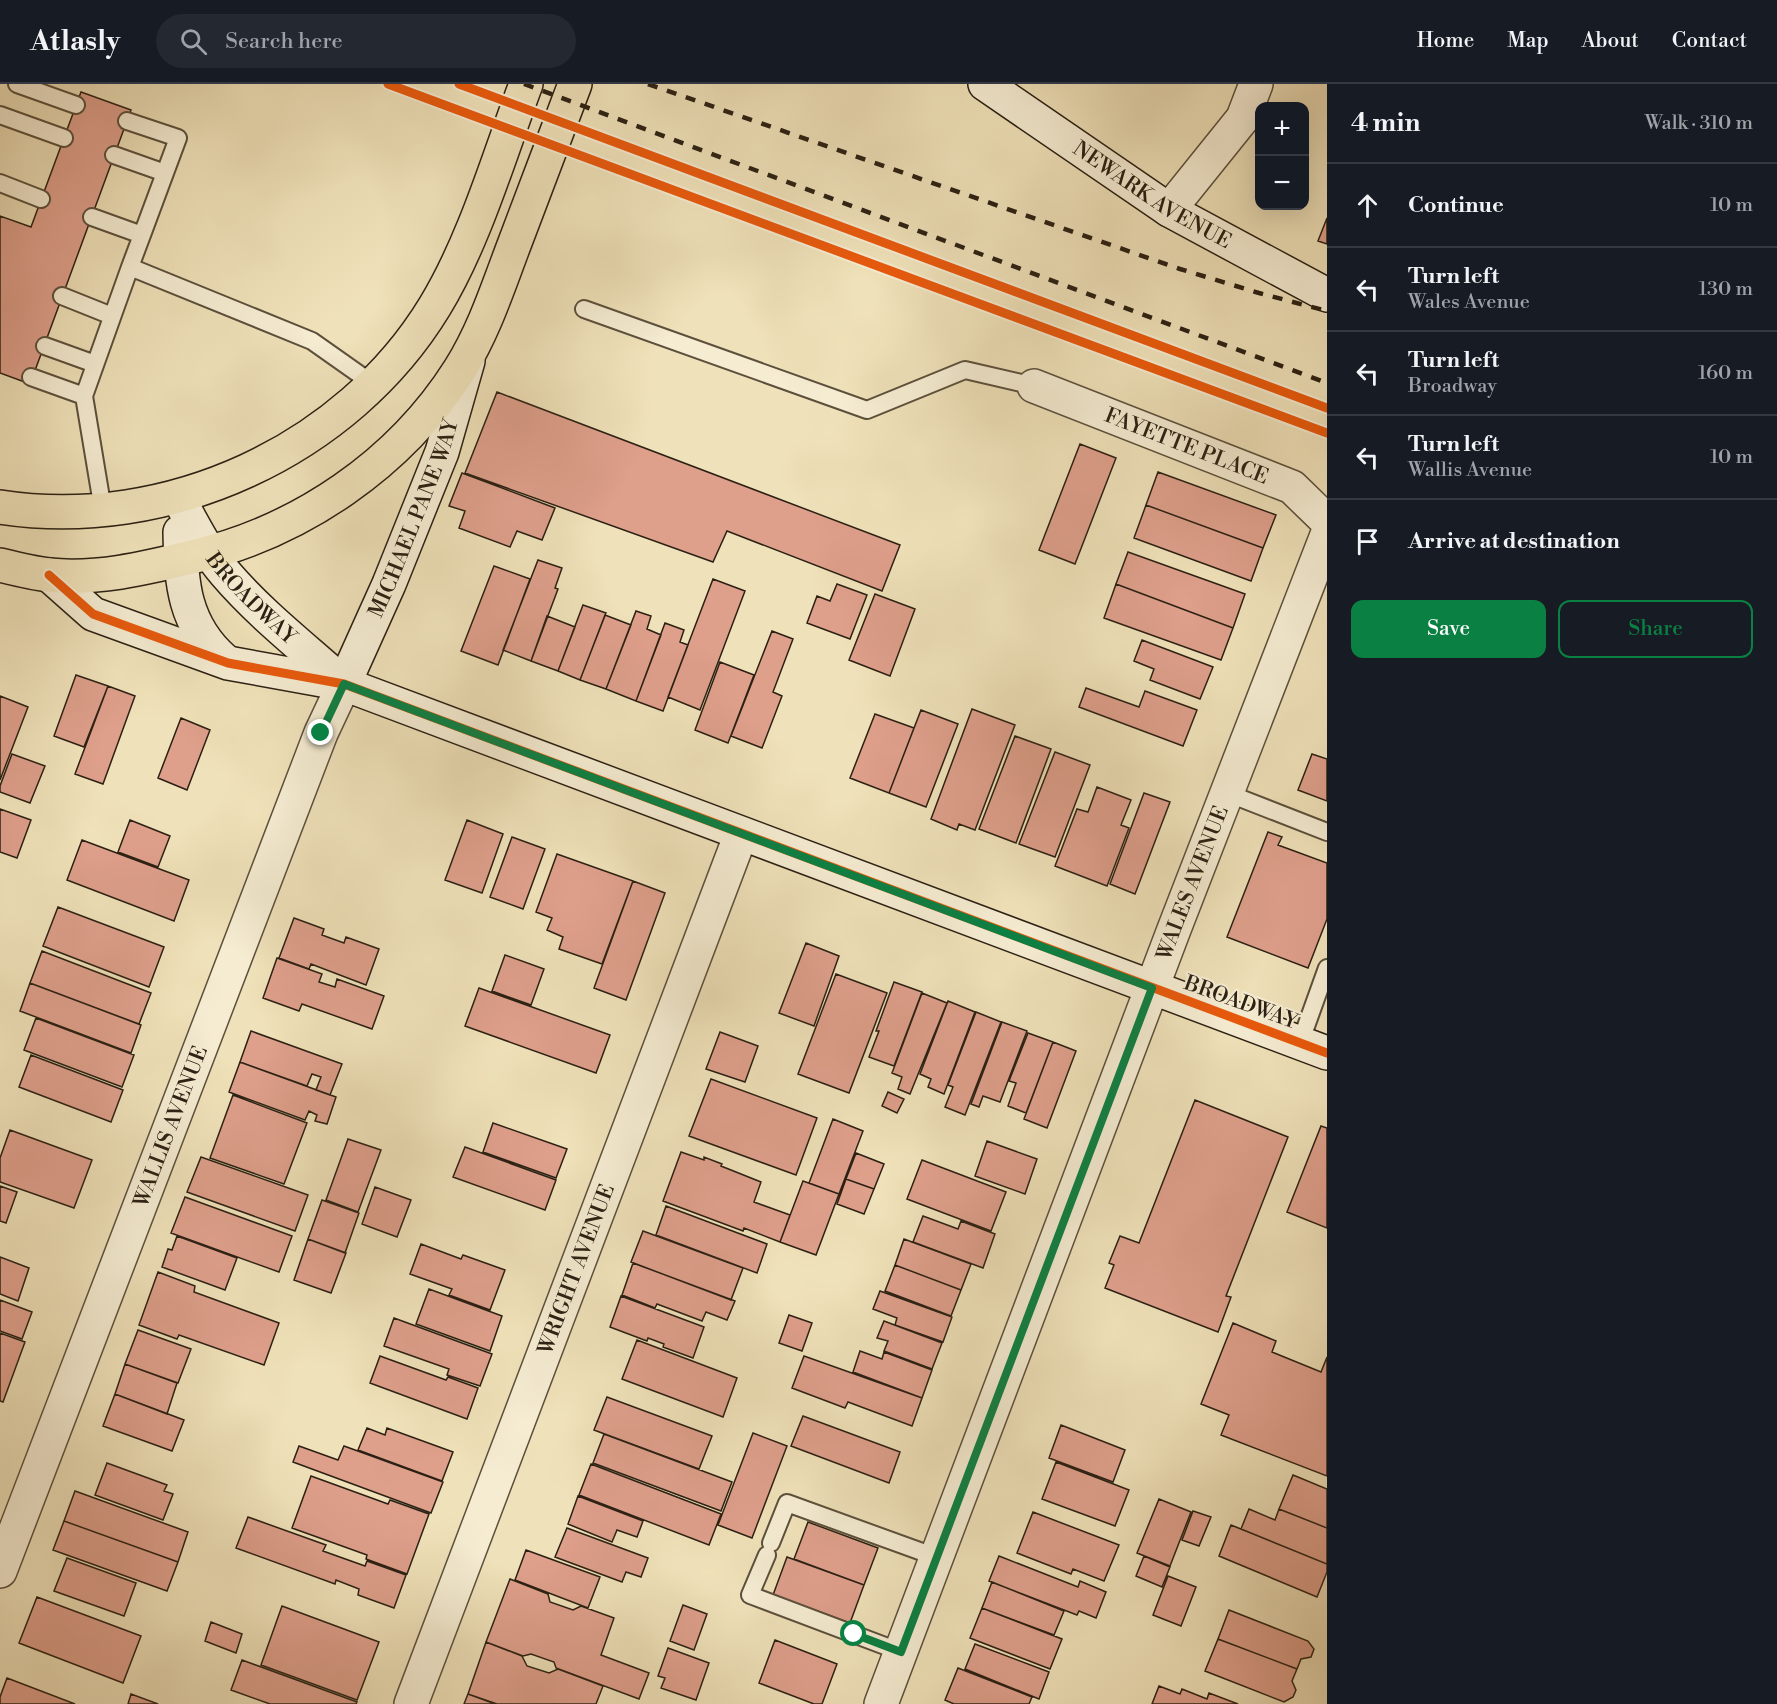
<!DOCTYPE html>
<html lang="en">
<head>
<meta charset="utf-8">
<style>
	body { margin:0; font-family:"Libre Bodoni",serif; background:#242831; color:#f1f3f6 }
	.controls { position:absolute; right:18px; top:18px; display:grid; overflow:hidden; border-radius:12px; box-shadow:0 6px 24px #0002 }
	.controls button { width:54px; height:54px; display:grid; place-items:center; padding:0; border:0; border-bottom:2px solid #363941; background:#171b24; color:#f1f3f6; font:30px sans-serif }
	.stop { position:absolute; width:18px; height:18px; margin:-14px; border:4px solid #0b8043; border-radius:50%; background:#fff }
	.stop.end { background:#0b8043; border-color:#fff; box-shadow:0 2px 6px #0008 }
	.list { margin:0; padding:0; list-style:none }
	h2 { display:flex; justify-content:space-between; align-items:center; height:78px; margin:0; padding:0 24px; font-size:26px }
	h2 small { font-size:20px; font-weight:400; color:#9ea1a6 }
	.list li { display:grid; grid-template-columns:39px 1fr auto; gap:18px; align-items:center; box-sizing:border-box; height:84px; padding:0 24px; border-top:2px solid #363941 }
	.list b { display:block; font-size:22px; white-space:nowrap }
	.list p { margin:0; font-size:20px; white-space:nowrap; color:#9ea1a6 }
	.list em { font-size:20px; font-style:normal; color:#9ea1a6 }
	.actions { display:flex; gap:12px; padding:18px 24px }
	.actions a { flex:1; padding:14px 0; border:2px solid #0b8043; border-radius:12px; text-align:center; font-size:21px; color:#0b8043 }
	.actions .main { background:#0b8043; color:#fff }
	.icon { flex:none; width:33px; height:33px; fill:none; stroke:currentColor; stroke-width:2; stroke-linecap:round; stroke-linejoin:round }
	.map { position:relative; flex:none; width:1327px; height:1620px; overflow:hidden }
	header { display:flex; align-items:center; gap:36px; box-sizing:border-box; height:84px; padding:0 30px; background:#171b24; border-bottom:2px solid #363941 }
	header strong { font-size:28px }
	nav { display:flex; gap:33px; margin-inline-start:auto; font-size:21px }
	.search { width:420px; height:54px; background:#242831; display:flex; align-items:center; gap:15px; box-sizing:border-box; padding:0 21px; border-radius:33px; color:#9ea1a6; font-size:22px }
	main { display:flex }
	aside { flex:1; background:#171b24 }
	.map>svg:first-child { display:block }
	.building { fill:#de9f8b; stroke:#2b2013; stroke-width:1.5 }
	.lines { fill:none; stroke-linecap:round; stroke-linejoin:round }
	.lane-casing { stroke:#5c503c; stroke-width:20 }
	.street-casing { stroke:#5c503c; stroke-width:36 }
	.secondary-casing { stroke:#2b2013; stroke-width:36 }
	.highway-casing { stroke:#2b2013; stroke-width:36 }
	.lane { stroke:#f5ecd2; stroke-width:16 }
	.street { stroke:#f5ecd2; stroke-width:33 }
	.secondary { stroke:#f5ecd2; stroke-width:33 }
	.highway { stroke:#efe1b9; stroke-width:33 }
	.rail { stroke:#2b2013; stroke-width:4.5; stroke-dasharray:10 10; stroke-linecap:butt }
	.cycleway-casing { stroke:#f5ecd2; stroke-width:13 }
	.cycleway { stroke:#e8590c; stroke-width:9 }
	.route { stroke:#0b8043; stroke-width:8 }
	.labels { text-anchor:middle; stroke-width:4.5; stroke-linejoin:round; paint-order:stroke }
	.street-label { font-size:21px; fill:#2b2013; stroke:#f5ecd2 }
</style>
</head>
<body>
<header>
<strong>Atlasly</strong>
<div class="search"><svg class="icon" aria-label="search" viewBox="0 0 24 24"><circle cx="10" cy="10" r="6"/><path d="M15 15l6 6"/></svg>Search here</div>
<nav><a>Home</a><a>Map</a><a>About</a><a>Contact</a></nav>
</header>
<main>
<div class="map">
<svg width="1327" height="1620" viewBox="0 0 1327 1620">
	<rect width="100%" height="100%" fill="#efe1b9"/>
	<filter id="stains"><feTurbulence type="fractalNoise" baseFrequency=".00333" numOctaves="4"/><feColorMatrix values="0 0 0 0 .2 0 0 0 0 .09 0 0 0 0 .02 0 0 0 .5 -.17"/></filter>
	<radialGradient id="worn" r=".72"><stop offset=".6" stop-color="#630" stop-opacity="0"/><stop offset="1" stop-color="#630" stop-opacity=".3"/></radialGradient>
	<path class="building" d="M81 8 131 26 30 300 0 289V132L31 143Z
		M1327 134V160L1318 157Z
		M497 308 900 461 882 507 727 447 713 478 465 389Z
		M1080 360 1116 374 1075 480 1039 466Z
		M1158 388 1276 431 1263 464 1146 421Z
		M462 389 555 424 542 456 517 447 510 463 459 444 465 427 449 422Z
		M1146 421 1263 464 1251 497 1134 454Z
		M1128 468 1245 510 1233 544 1116 500Z
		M538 476 562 484 555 504 558 505 531 577 503 566Z
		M494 482 530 495 498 581 461 567Z
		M713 495 745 507 700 626 668 613Z
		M837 500 867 511 850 555 807 539 817 512 830 517Z
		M1116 500 1233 544 1221 576 1104 534Z
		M875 510 915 525 890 592 849 576Z
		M583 521 606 529 580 596 558 587Z
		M636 527 651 532 647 545 661 551 636 617 606 605Z
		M605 531 631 541 606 605 580 596Z
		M547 532 575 543 558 587 531 577Z
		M665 539 684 546 680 558 688 561 663 627 636 617Z
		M772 547 793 555 773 608 782 612 762 664 731 652Z
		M1142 556 1213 583 1200 615 1150 596 1154 585 1134 577Z
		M720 578 754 591 728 659 695 646Z
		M76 591 108 602 84 663 54 652Z
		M108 602 135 612 103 700 75 690Z
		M1086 604 1139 623 1145 607 1197 626 1183 662 1079 623Z
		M0 612 28 623 0 696Z
		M972 625 1015 641 975 746 959 740 957 746 931 735Z
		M921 626 958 640 926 723 889 709Z
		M875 630 914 644 889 709 850 694Z
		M181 634 210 646 187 706 158 694Z
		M1015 652 1051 665 1016 759 979 745Z
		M1055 668 1090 681 1055 773 1019 760Z
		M12 670 45 682 30 719 0 708V702Z
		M1312 670 1327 675V717L1298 706Z
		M1097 703 1131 716 1121 741 1129 744 1107 802 1055 782 1077 725 1088 728Z
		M1144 709 1170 718 1135 810 1110 800Z
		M0 725 31 736 17 774 0 768Z
		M130 736 170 752 158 783 118 768Z
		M467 736 503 750 482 809 445 796Z
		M1268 748 1282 753 1278 761 1327 779V835L1308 884 1227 853Z
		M512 753 545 765 523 825 490 813Z
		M82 756 189 796 174 837 67 796Z
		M557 770 633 797 602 880 559 865 563 853 547 846 552 834 536 828Z
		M633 797 665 809 626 916 594 904Z
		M58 823 164 863 149 903 43 862Z
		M294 834 324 845 322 851 344 859 346 853 379 865 366 901 311 880 309 885 279 874Z
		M806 859 839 872 814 942 779 929Z
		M42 867 151 909 139 940 30 899Z
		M505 871 544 885 531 921 492 907Z
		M277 874 322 890 319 898 335 903 337 895 384 912 372 945 302 920 299 927 263 914Z
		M836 890 887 909 849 1009 798 990Z
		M894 898 922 908 894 982 869 973 879 947H876Z
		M30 899 141 941 131 969 20 927Z
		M479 904 610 951 596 989 465 942Z
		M922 909 947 919 910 1010 898 1005 902 993 892 989Z
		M948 917 975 928 944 1010 928 1003 931 995 920 990Z
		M976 928 1001 938 965 1031 945 1023 953 1003 948 1001Z
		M36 934 134 971 122 1003 24 966Z
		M1002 938 1027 947 1000 1018 983 1012 979 1023 971 1020Z
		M251 947 342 980 330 1011 316 1006 321 993 312 990 307 1002 240 978Z
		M720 948 758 962 745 998 706 985Z
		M1028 949 1053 958 1026 1029 1008 1022 1016 999 1009 997Z
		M1053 958 1076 967 1047 1044 1024 1035Z
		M31 971 123 1006 111 1038 19 1003Z
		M240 978 336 1013 327 1040 315 1037 317 1031 309 1027 305 1036 229 1008Z
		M711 995 817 1034 796 1091 689 1052Z
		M888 1008 904 1015 897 1029 882 1022Z
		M233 1011 307 1039 284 1100 210 1074Z
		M1195 1016 1288 1053 1226 1212 1231 1213 1218 1248 1105 1204 1114 1181 1109 1179 1120 1152 1139 1159Z
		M833 1035 863 1047 839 1110 809 1099Z
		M493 1039 567 1065 556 1094 483 1068Z
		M1321 1042 1327 1044V1144L1287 1128Z
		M10 1046 92 1076 74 1124 0 1098V1074Z
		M348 1055 381 1066 358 1128 326 1116Z
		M987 1057 1037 1075 1025 1110 975 1092Z
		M465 1063 556 1096 545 1126 453 1093Z
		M681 1068 704 1076V1073L722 1080 721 1082 761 1098 754 1118 790 1131 780 1158 744 1144 743 1147 663 1117Z
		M856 1069 884 1080 874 1105 846 1095Z
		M201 1073 308 1111 295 1147 187 1108Z
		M922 1076 1006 1108 991 1147 907 1115Z
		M846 1095 874 1105 864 1130 837 1120Z
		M803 1097 839 1110 816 1171 780 1158Z
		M0 1102 17 1108 6 1139 0 1137Z
		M375 1103 411 1116 397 1153 362 1140Z
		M185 1113 292 1152 279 1188 171 1149Z
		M322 1116 359 1129 345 1169 308 1155Z
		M666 1122 767 1160 757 1189 656 1151Z
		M923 1132 958 1145 961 1137 995 1150 983 1184 913 1158Z
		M643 1147 743 1184 731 1216 631 1178Z
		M177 1152 237 1174 225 1206 162 1183 168 1165 172 1166Z
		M308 1155 346 1169 331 1209 294 1196Z
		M904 1155 971 1180 961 1206 895 1181Z
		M421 1160 461 1175 463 1171 505 1186 490 1226 449 1211 452 1205 410 1190Z
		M0 1173 29 1184 18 1217 0 1210Z
		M633 1179 735 1217 727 1236 706 1228 702 1237 657 1220 655 1224 622 1211Z
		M895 1181 961 1206 951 1232 885 1207Z
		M158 1188 195 1202 194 1208 279 1239 264 1281 179 1251 177 1255 139 1241Z
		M429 1205 502 1232 490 1267 416 1240Z
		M880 1207 952 1233 943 1258 895 1241 897 1234 873 1225Z
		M621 1212 704 1243 693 1274 663 1263 664 1260 648 1254 647 1257 610 1243Z
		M0 1216 32 1228 22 1255 0 1247Z
		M789 1231 812 1239 802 1267 779 1259Z
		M394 1234 492 1270 480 1302 447 1291 449 1285 384 1262Z
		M884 1237 942 1259 932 1285 884 1267 888 1257 877 1254Z
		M1233 1239 1276 1257 1272 1268 1321 1288 1327 1273V1392L1221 1351 1229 1331 1201 1320Z
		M138 1246 191 1265 178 1299 125 1280Z
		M0 1249 25 1258 3 1318 0 1317Z
		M637 1256 737 1294 723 1333 622 1295Z
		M860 1267 882 1275 884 1268 932 1286 922 1314 853 1288Z
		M380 1272 446 1296 448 1293 478 1304 467 1335 370 1299Z
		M804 1272 922 1314 912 1342 848 1318 845 1324 792 1304Z
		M125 1280 177 1299 167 1330 115 1310Z
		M115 1310 184 1336 172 1367 103 1342Z
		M607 1313 712 1352 699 1385 594 1346Z
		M803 1332 900 1368 889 1399 791 1362Z
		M1061 1341 1125 1366 1113 1398 1049 1374Z
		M367 1344 385 1351 387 1344 453 1368 442 1397 358 1366Z
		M753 1349 787 1362 752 1454 718 1441Z
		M604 1350 732 1398 721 1427 593 1379Z
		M299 1362 338 1376 344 1362 443 1398 431 1429 293 1378Z
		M1056 1378 1129 1406 1115 1442 1042 1415Z
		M107 1379 167 1401 164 1407 173 1410 163 1436 95 1411Z
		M591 1380 721 1430 709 1461 579 1411Z
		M1293 1391 1327 1405V1444L1279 1425Z
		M311 1392 388 1420 390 1416 429 1430 407 1490 366 1475 367 1471 292 1444Z
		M75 1407 188 1448 178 1478 64 1437Z
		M578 1412 643 1437 637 1453 617 1446 612 1458 568 1440Z
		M1159 1415 1191 1428 1170 1482 1137 1469Z
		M1249 1425 1275 1436 1279 1425 1327 1444V1480L1241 1445Z
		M1193 1427 1211 1433 1199 1462 1182 1456Z
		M1033 1428 1119 1461 1104 1497 1073 1485 1071 1490 1017 1469Z
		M248 1433 326 1461 323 1467 365 1482 367 1477 406 1491 394 1524 358 1511 359 1505 336 1496 335 1500 236 1464Z
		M64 1437 178 1478 167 1507 53 1466Z
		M808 1438 878 1464 864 1501 794 1475Z
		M1231 1441 1327 1480V1488L1317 1513 1219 1472Z
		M567 1444 648 1474 641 1493 626 1488 622 1498 555 1473Z
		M526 1466 600 1493 588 1524 515 1496Z
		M999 1472 1078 1503 1080 1497 1106 1508 1096 1534 1079 1527 1077 1531 989 1497Z
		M1144 1472 1170 1483 1162 1503 1136 1492Z
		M787 1473 864 1501 850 1539 773 1511Z
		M67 1474 136 1499 124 1532 54 1507Z
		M1168 1492 1196 1503 1181 1542 1153 1531Z
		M510 1495 548 1510 550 1518 573 1526 581 1522 614 1534 601 1571 649 1589 639 1615 556 1584 554 1578 531 1570 523 1572 486 1558Z
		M992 1498 1064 1527 1054 1551 982 1524Z
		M37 1513 141 1552 123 1599 19 1559Z
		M683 1521 707 1530 694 1566 670 1557Z
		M282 1522 379 1558 357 1616 261 1581Z
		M982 1524 1062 1555 1050 1585 970 1554Z
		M1229 1526 1308 1557 1314 1565 1311 1573 1301 1575 1297 1585 1218 1555Z
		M211 1538 242 1550 236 1569 205 1557Z
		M1218 1555 1297 1585 1292 1597 1296 1606 1293 1613 1284 1618 1205 1587Z
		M775 1556 837 1580 822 1620H814L759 1599Z
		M486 1558 522 1572 527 1582 549 1589 558 1585 603 1602 596 1620H497L468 1610Z
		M975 1560 1049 1588 1039 1615 965 1585Z
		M668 1564 709 1579 696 1616 661 1604 665 1594 658 1592Z
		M242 1576 357 1618 356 1620H270L231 1606Z
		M958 1584 1032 1613 1029 1620H954L945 1616Z
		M7 1594 75 1620H0V1613Z
		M1159 1602 1180 1610 1182 1605 1207 1615 1209 1609 1238 1620H1152Z
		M131 1610 158 1620H128Z
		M468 1610 495 1620H464Z"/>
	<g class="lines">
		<g class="lane-casing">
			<path id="lane" d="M17 0 76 21
				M0 31 64 54
				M127 37 178 54 142 151
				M114 71 165 89
				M0 99 41 115
				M92 133 142 151 130 183
				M62 212 112 232
				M584 225 867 326 965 286 1034 302
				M45 262 95 280
				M31 293 84 312 130 183 312 257 373 300
				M84 312 103 426
				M1227 709 1327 748
				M1300 959 1327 884
				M771 1459 787 1419 936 1473
				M767 1471 750 1511 901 1568"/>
		</g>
		<g class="street-casing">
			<g id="street">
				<path d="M1169 126 1243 34 1256 0"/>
				<path id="s1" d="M1034 302 1292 403 1327 437"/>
				<path id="s2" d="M0 1487 321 649 344 600"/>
				<path id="s3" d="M411 1620 741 750"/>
				<path id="s4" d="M881 1620 1173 848 1327 451"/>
			</g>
		</g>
		<g class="secondary-casing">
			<g id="secondary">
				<path id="s5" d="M985 0 1169 126 1327 211"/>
				<path id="s6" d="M178 413C192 439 206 467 225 489 260 530 304 564 344 600"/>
				<path d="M180 448C181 499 184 541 224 576"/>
				<path d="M49 491 93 530 228 579 344 600 1327 969"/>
				<path id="s7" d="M344 600 389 500 442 368 468 277"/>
			</g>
		</g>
		<g class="highway-casing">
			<path id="highway" d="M0 423C167 449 347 367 435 222 475 156 499 72 526 0
				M0 481C16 485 32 489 49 491 97 496 146 484 192 473 300 448 400 380 460 285 484 247 498 203 514 161 534 107 555 54 575 0"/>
		</g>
		<use href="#lane" class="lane"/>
		<use href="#street" class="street"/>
		<use href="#secondary" class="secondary"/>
		<use href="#highway" class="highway"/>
		<path class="rail" d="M388 0 1327 349
			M459 0 1327 324
			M524 0 1327 299
			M648 0 1180 185 1259 209 1327 227"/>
		<g class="cycleway-casing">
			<path id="cycleway" d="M388 0 1327 349
				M459 0 1327 324
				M49 491 93 530 228 579 344 600 1327 969"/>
		</g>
		<use href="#cycleway" class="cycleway"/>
	</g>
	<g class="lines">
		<path class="route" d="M321 649 344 600 1152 904 901 1568 854 1550"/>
	</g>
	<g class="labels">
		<g class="street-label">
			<text dy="7" stroke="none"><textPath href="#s5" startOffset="201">NEWARK AVENUE</textPath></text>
			<text dy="7" stroke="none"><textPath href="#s1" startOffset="164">FAYETTE PLACE</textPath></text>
			<text dy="7" stroke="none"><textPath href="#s7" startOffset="180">MICHAEL PANE WAY</textPath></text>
			<text dy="7" stroke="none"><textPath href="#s6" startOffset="126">BROADWAY</textPath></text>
			<text dy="7" stroke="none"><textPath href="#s4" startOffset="878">WALES AVENUE</textPath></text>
			<text transform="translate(1241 918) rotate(20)" y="7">BROADWAY</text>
			<text dy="7" stroke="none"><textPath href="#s2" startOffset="476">WALLIS AVENUE</textPath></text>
			<text dy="7" stroke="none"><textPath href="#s3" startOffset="465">WRIGHT AVENUE</textPath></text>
		</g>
	</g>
	<rect width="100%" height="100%" filter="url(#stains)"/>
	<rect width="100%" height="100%" fill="url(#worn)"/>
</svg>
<div class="controls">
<button>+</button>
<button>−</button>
</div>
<div class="stop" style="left:854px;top:1550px"></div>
<div class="stop end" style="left:321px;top:649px"></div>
</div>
<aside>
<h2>4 min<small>Walk · 310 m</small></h2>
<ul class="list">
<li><svg class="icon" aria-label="ahead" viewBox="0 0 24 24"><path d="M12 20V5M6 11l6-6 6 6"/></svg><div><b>Continue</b></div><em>10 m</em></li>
<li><svg class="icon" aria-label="left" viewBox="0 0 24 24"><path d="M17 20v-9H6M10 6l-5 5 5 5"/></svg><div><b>Turn left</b><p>Wales Avenue</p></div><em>130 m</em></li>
<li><svg class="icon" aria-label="left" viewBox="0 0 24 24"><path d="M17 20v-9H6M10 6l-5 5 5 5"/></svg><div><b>Turn left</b><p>Broadway</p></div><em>160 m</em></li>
<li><svg class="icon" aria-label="left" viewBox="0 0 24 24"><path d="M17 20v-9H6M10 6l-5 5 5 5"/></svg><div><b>Turn left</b><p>Wallis Avenue</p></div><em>10 m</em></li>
<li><svg class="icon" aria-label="arrive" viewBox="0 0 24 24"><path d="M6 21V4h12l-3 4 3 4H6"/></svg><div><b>Arrive at destination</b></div></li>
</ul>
<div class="actions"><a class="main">Save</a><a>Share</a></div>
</aside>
</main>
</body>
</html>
